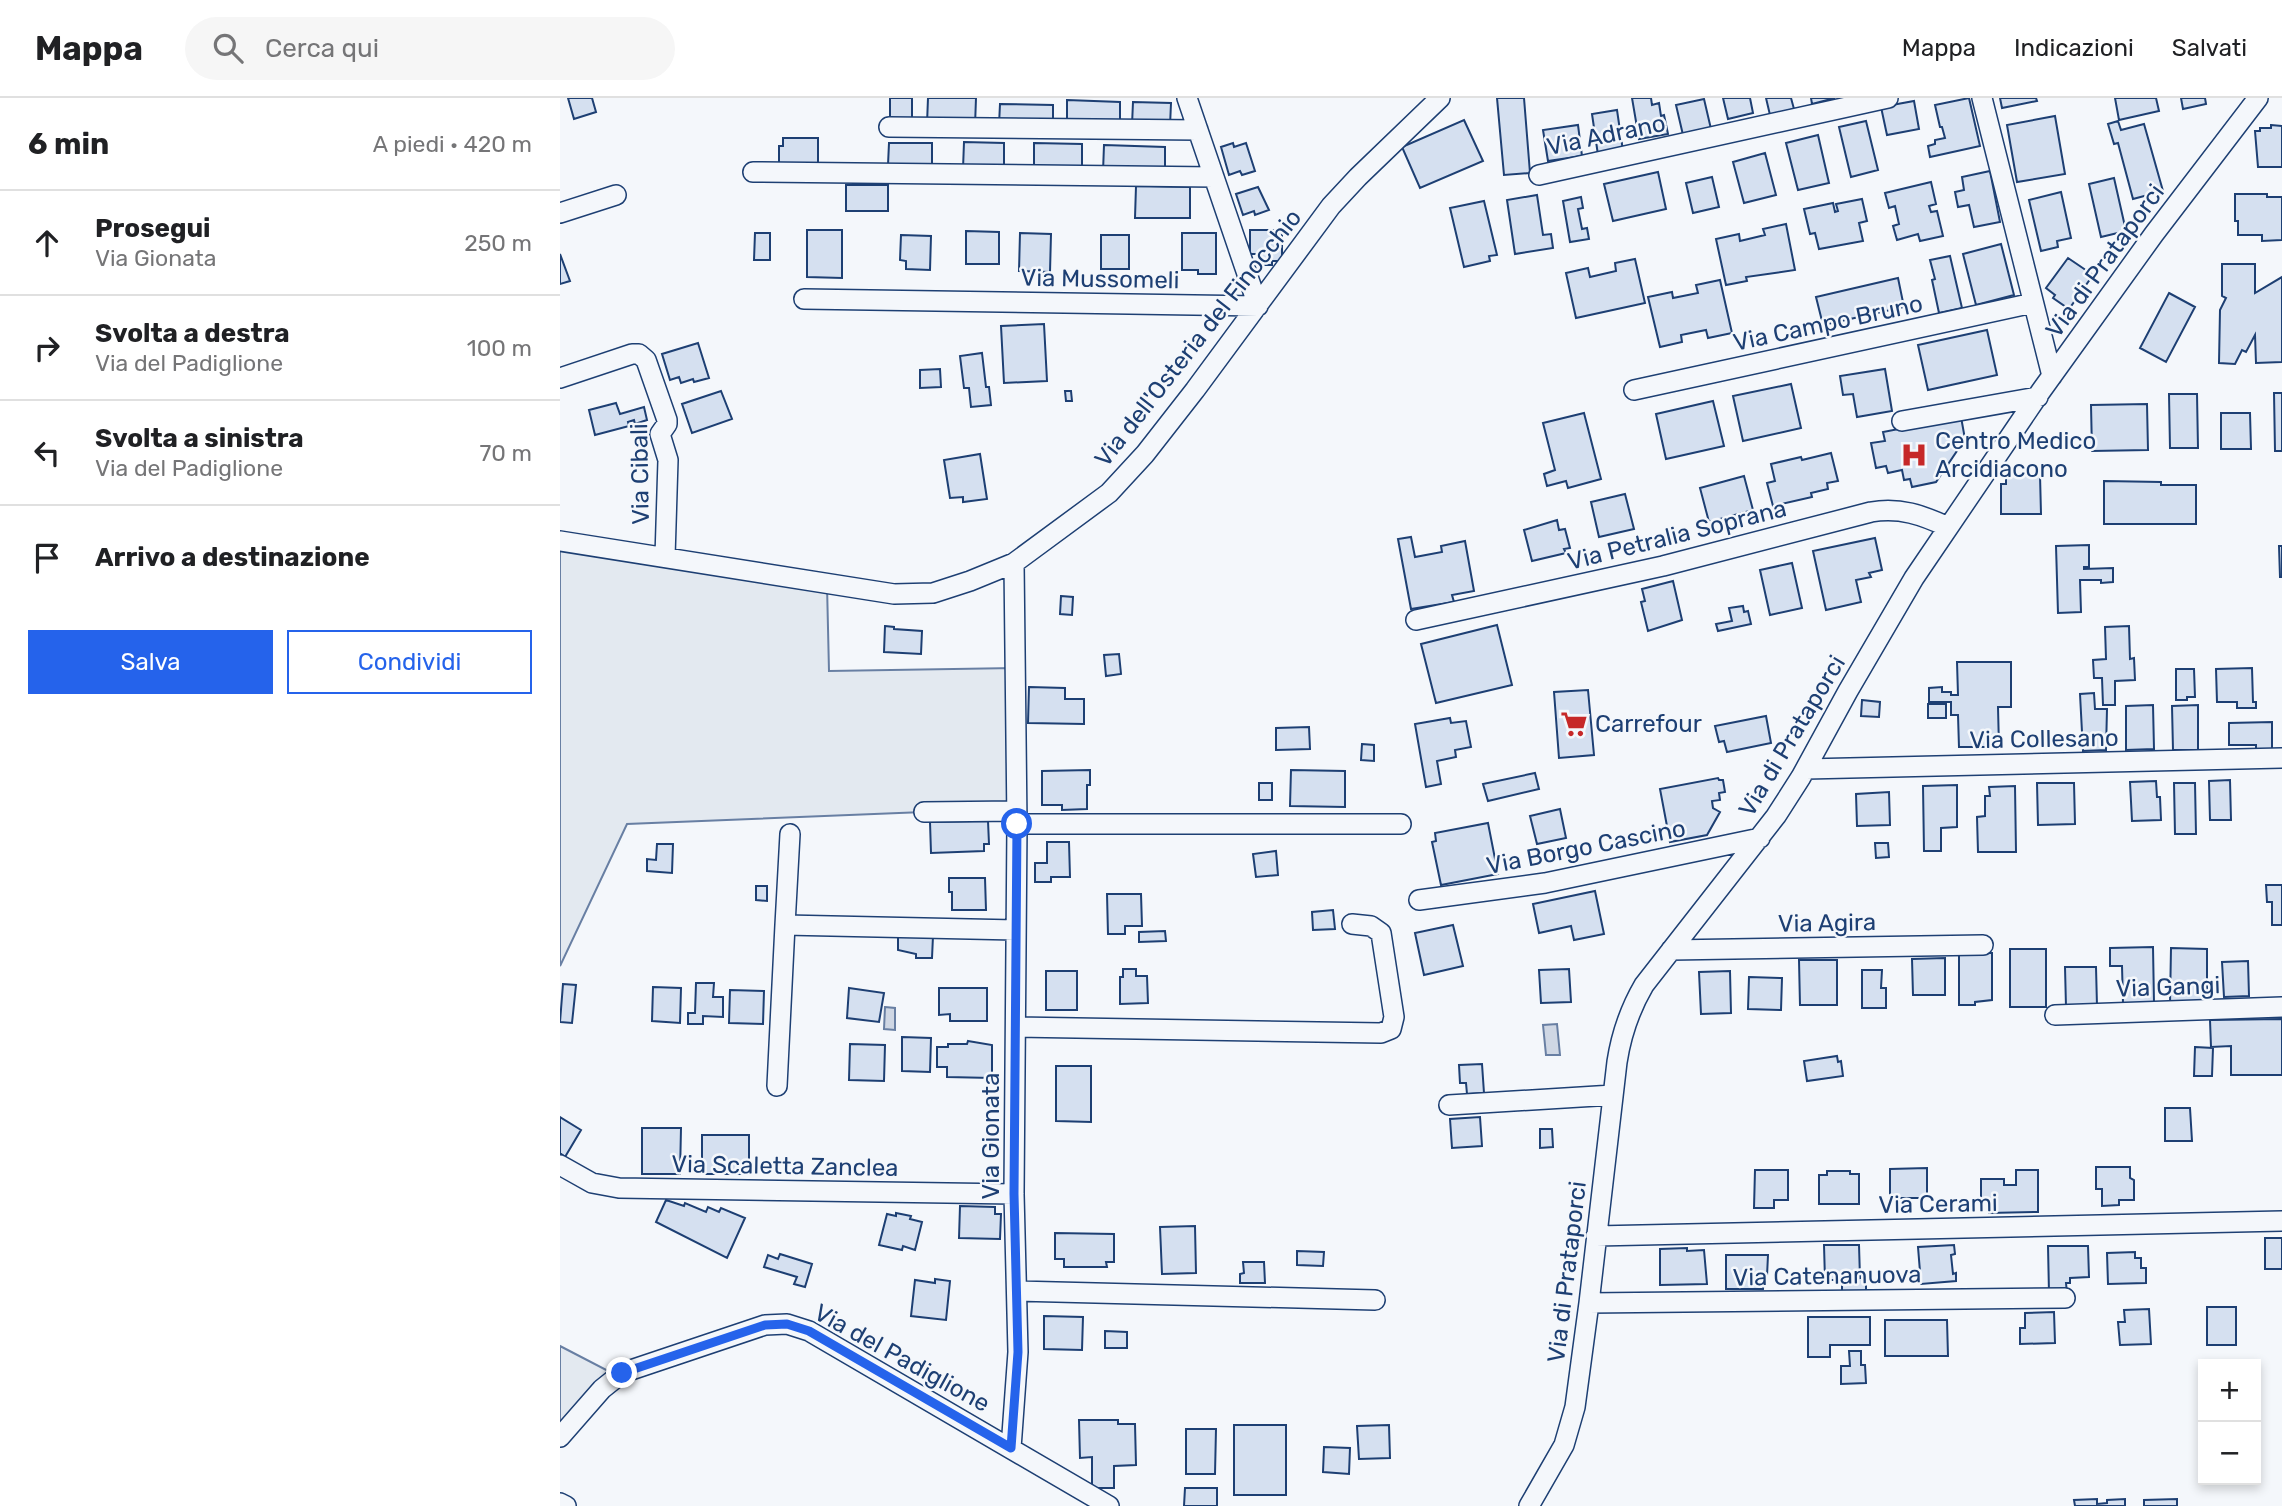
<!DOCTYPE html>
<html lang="it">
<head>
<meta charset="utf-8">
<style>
	body { margin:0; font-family:Rubik,sans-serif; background:#f6f6f6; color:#202124 }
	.controls { position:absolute; right:21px; bottom:21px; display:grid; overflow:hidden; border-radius:0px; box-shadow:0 4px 10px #0003 }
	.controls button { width:63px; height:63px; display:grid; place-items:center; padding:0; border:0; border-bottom:2px solid #e0e0e0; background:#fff; color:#202124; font:35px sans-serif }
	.stop { position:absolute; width:21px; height:21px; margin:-16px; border:5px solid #2563eb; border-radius:50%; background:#fff }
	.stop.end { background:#2563eb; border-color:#fff; box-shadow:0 2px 7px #0008 }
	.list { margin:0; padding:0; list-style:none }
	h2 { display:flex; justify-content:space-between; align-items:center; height:91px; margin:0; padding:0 28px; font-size:30px }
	h2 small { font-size:23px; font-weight:400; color:#757577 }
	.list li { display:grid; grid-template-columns:46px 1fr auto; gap:21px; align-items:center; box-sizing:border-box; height:105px; padding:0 28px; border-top:2px solid #e0e0e0 }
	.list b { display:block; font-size:26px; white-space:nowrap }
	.list p { margin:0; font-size:23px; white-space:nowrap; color:#757577 }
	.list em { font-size:23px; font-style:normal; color:#757577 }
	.actions { display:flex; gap:14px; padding:21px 28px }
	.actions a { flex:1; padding:16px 0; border:2px solid #2563eb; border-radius:0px; text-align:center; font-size:24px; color:#2563eb }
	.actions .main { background:#2563eb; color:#fff }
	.icon { flex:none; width:38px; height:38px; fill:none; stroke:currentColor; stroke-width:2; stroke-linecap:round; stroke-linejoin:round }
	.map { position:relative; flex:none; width:1722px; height:1408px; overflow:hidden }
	header { display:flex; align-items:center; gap:42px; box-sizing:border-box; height:98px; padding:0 35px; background:#fff; border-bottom:2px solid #e0e0e0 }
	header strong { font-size:33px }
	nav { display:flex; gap:38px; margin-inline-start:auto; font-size:24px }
	.search { width:490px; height:63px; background:#f6f6f6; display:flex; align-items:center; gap:18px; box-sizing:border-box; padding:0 24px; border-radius:38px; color:#757577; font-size:26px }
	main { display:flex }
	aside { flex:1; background:#fff }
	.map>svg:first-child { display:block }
	.green { fill:#e3e9f0; stroke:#687fa3; stroke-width:2 }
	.water { fill:#cfd7e4; stroke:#687fa3; stroke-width:2 }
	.building { fill:#d5e0f0; stroke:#1d3f73; stroke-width:2 }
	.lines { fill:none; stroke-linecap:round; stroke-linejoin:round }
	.minor-casing { stroke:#1d3f73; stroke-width:22 }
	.minor { stroke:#f4f7fb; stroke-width:19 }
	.route { stroke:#2563eb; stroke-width:9 }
	.labels { text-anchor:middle; stroke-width:5; stroke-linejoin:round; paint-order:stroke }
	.street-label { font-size:24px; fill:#1d3f73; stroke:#f4f7fb }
	.poi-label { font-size:24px; fill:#1d3f73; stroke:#f4f7fb; text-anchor:start }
</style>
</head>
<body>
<header>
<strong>Mappa</strong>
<div class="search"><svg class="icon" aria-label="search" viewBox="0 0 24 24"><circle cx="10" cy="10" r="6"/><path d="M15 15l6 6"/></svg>Cerca qui</div>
<nav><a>Mappa</a><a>Indicazioni</a><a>Salvati</a></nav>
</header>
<main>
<aside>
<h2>6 min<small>A piedi · 420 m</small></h2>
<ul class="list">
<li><svg class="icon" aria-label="ahead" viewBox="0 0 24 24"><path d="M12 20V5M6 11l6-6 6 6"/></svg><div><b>Prosegui</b><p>Via Gionata</p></div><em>250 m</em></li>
<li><svg class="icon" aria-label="right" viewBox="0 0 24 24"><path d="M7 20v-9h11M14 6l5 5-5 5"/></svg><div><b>Svolta a destra</b><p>Via del Padiglione</p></div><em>100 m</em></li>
<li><svg class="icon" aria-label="left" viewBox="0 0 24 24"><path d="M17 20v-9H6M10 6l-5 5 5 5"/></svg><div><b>Svolta a sinistra</b><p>Via del Padiglione</p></div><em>70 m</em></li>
<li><svg class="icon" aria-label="arrive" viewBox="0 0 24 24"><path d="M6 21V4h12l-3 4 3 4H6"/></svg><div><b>Arrivo a destinazione</b></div></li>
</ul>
<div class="actions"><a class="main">Salva</a><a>Condividi</a></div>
</aside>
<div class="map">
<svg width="1722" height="1408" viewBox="0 0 1722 1408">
	<rect width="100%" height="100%" fill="#f4f7fb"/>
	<path class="green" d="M0 443 267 487 269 573 455 570 456 713 364 714 67 726 0 868Z
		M0 1248 58 1278 0 1339Z"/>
	<path class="water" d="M325 909 335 910V932L324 931Z
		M997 926 1000 957H986L983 927Z"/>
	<path class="building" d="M8 0H32L36 14 14 21Z
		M330 0H352V24H330Z
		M368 0H416L415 28 367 26Z
		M937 0H964L970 75 944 77Z
		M1072 0H1091L1092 7 1099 5 1101 18 1104 17 1108 36 1079 41Z
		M1163 0H1190L1193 15 1168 21Z
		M1206 0H1231L1234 11 1210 17Z
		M1251 0H1275L1252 6Z
		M1409 0 1420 48 1370 59 1368 48 1375 46V42L1385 40 1382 29H1380L1375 7Z
		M1440 0H1476L1477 3 1442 10Z
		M1555 0H1596L1599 13 1559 22Z
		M1621 0H1645L1646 6 1623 11Z
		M1144 1 1151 31 1123 37 1116 7Z
		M507 2 560 4V24L507 23Z
		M1354 3 1359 31 1327 37 1321 9Z
		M573 4 611 5 610 28 572 27Z
		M440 6 493 7V28L439 27Z
		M1057 12 1063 53 1038 57 1032 16Z
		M1495 18 1505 76 1457 84 1447 27Z
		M904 22 923 63 860 90 842 49Z
		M1306 23 1318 72 1291 79 1279 29Z
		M1558 23 1561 32 1584 26 1603 93 1573 101 1558 45 1554 46 1548 26Z
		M1018 27 1022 58 988 63 983 32Z
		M1711 27 1722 28V69H1698L1695 33H1700V30H1711Z
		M1258 37 1269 85 1238 92 1226 45Z
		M223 40H258V67H219V48H223Z
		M404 44 444 45V73L403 71Z
		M329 45H372V67H328Z
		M474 45 522 46V71L474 70Z
		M673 45 674 49 686 45 695 73 682 77 680 73 669 77 661 49Z
		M544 47 605 49V75L543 74Z
		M1205 55 1216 97 1184 105 1173 64Z
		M1430 73 1440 124 1414 129 1409 107 1398 109 1395 94 1404 92 1402 79Z
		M1098 74 1106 111 1053 123 1044 86Z
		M1152 79 1159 109 1133 115 1126 85Z
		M1554 80 1566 133 1541 139 1529 86Z
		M1371 84 1376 106 1369 108 1371 114 1377 113 1383 138 1360 143 1358 136 1337 142 1333 128 1339 126 1335 108 1329 110 1325 95Z
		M286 87H328V113H286Z
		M576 88 630 89V120H575Z
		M698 89 709 112 695 117 694 113 683 117 676 96Z
		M1501 94 1511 140 1497 143 1498 149 1481 153 1469 102Z
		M1675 96H1707V99H1722V142L1702 143V137H1678V123H1675Z
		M977 97 983 137 991 136 993 150 955 156 947 102Z
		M1021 99 1023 110 1018 111 1022 131 1027 130 1029 141 1010 144 1003 103Z
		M1302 101 1307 123 1299 125 1303 143 1259 151 1255 135 1250 136 1244 111 1273 105 1275 114 1278 113 1276 106Z
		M924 103 937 157 929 158 930 163 904 169 890 110Z
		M1226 126 1235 172 1186 179 1187 183 1166 187 1156 141 1179 136 1180 143 1205 137 1203 131Z
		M247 132H282V180L247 179Z
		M690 132H722V163H712V167H697V156H690Z
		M406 133 439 134V166H406Z
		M195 135H210V162H194Z
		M460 135 491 136 490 174 459 173Z
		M622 135H656V176H638V172H622Z
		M341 137 371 138 370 172 346 171V163L340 162Z
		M541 137H569V171H541Z
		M1441 146 1454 197 1416 207 1403 156Z
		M0 156 10 183 0 186Z
		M1390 158 1402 210 1379 215 1372 182 1375 181 1370 162Z
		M1508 160 1533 177 1509 211 1493 200 1495 197 1486 190Z
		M1075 161 1085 205 1016 220 1006 175 1028 170 1030 179 1056 173 1055 165Z
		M1662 166H1695V195L1722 179V264L1696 265 1695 237 1686 254 1682 252 1675 266 1659 265 1660 212 1666 200 1662 198Z
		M1338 180 1344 209 1263 227 1256 199Z
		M1160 182 1172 235 1148 240 1146 232 1121 237 1122 244 1100 249 1088 199 1112 194 1113 200 1138 195 1136 187Z
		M1609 195 1635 209 1606 264 1580 250Z
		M484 226 487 283 444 285 441 228Z
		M1427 232 1437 277 1368 292 1358 247Z
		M138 245 149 280 134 284 133 281 121 285 119 279 110 282 102 256Z
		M422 255 426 289H429L431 307 411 309 409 290H404L400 258Z
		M380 271 381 289 360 290V272Z
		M1325 271 1332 313 1297 319 1293 296 1283 297 1280 278Z
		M1231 286 1241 330 1183 343 1173 298Z
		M161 293 172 321 132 335 122 306Z
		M505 293H511L512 303H506Z
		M1714 295H1722V353H1715Z
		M1609 296H1637L1638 350H1610Z
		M1153 303 1164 348 1106 361 1096 316Z
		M56 305 60 316 84 309 87 322 75 326 74 322 68 324 69 328 35 337 29 312Z
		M1587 306 1588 352 1532 353 1531 307Z
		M1024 315 1041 381 1008 390 1006 383 987 388 984 376 995 372 983 325Z
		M1661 315H1690L1691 351H1661Z
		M1401 319 1405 341 1376 384 1352 389 1350 381 1344 382 1342 372 1328 375 1326 368 1316 370 1311 345 1325 343 1323 334Z
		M1271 355 1278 383 1267 385 1268 391 1251 395 1252 399 1213 408 1207 385 1215 383 1211 366 1241 359 1242 362Z
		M420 356 427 401 403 404V399L390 400 384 362Z
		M1446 377H1480L1481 416H1441V386H1446Z
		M1184 378 1193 412 1149 424 1140 390Z
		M1544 383 1601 384V387H1636V426H1544Z
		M1065 396 1074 431 1039 439 1031 404Z
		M997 422 999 432 1005 431 1010 450 1004 451 1006 455 972 463 964 432Z
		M851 439 855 459 882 454 881 448 905 443 914 493 892 497 894 504 851 511 838 441Z
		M1315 440 1322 472 1309 475 1311 479 1296 482 1301 504 1266 512 1253 453Z
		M1529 447V469H1524V471L1553 470V484L1541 485V482H1520L1521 514 1498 515 1496 448Z
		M1719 448H1722V479H1720Z
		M1232 465 1242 510 1210 517 1200 472Z
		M1113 483 1122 522 1088 533 1081 504 1085 503 1082 491Z
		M501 498 513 499 512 517 500 516Z
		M1183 508 1184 514 1188 513 1191 526 1158 533 1156 526 1172 523 1169 510Z
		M937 527 952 587 876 605 861 546Z
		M325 528 334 529V531L362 533 361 556 324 554Z
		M1569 528 1570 561 1574 560 1575 582 1555 583V607H1543L1542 580H1534L1533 562 1546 561 1545 529Z
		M559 556 561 576 546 578 544 557Z
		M1397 564H1451V609H1438L1439 649H1399L1398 617H1391V604H1369V590L1382 589V594H1391V597H1398Z
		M1692 570 1693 604H1696V610H1677V604H1657L1656 571Z
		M1616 571H1634L1635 599H1627V602H1616Z
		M469 589 505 590V601H524V626L468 625Z
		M1028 592 1034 657 999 660 994 594Z
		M1534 595 1535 611H1547L1546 652 1523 653 1520 596Z
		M1302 602 1320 604 1319 619 1301 618Z
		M1368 606H1386V620H1368Z
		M1593 607 1594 651 1566 652V608Z
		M1638 607V652H1613L1612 608Z
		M1206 618 1211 645 1167 654 1164 643 1159 644 1155 628Z
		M890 620 891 625 906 623 911 649 895 652 896 659 877 663 881 686 866 689 855 626Z
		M1712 624V651L1696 652V647H1669V625Z
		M749 629 750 651 716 652V630Z
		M802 646 814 647V663L801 662Z
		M530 672V687H527V711L502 712V707H482V673Z
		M731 672 785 673V709L730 708Z
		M975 675 979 691 928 703 923 686Z
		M1158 680 1159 682H1163L1165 694 1159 695 1160 702 1152 703 1153 710 1160 714 1147 737 1110 744 1100 691Z
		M1670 682 1671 722H1650L1649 683Z
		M1596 683 1597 699H1600L1601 722 1572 723 1570 684Z
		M699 685H712V702H699Z
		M1477 685H1514L1515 726 1478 727Z
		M1614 685H1635L1636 736H1615Z
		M1397 687V729L1381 730V753H1364L1363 688Z
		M1455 688 1456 754H1418L1417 719 1425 718V698H1430L1429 689Z
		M1329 694 1330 727 1297 728 1296 696Z
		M1000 711 1006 740 977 746 970 718Z
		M428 723 429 746H424V753L371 755 370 724Z
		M928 725 938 776 881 787 872 744 876 743 875 735Z
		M487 744H509L510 779H491V784H475V765H487Z
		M1315 745H1328L1329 759 1316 760Z
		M97 746H113L112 775 87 773V761L96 762Z
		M716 753 718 777 696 779 693 756Z
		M389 780H425L426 812H392V794H389Z
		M1706 787H1722V827H1712V804H1707Z
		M196 788H207V803L196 802Z
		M1035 793 1044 836 1014 842 1011 828 979 835 973 806Z
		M547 796H581L582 828H565V836H548Z
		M773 812 775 831 753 832 752 814Z
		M893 827 903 868 864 877 855 835Z
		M605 833 606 843 579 844V834Z
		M338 837 373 838 372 860H356V856L338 852Z
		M1593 849 1594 905H1563L1562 868H1550V850Z
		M1611 850 1647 851V906H1610Z
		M1450 851H1486V909H1450Z
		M1399 855H1432V902L1415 904V907H1399Z
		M1385 860V897H1353L1352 861Z
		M1239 862H1277V907H1240Z
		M1688 863 1689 898 1664 899 1662 864Z
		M1505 869H1536L1537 908 1506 909Z
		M563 871H576V878H587L588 905 560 906V879H563Z
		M1009 871 1011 904 981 905 979 872Z
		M1302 872H1322L1321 890H1326V910H1302Z
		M486 873H517V912H486Z
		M1170 873 1171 915 1141 916 1139 874Z
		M1189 879 1222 880 1221 912 1188 911Z
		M136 885H154L153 899H163V919L143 918V926H128V915H135Z
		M3 886 16 887 12 925 0 924Z
		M93 889 121 890 120 925 92 923Z
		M289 890 324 895 319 924 287 920Z
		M379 890H427V923H390V916L379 917Z
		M170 892 204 893 203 926 169 925Z
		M1722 921V977H1671V948L1651 949 1650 922Z
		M342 939 371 940 370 974 342 973Z
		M408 943 432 947V980L387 979V969H377V949H388V946H407Z
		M290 946 325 947 324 983 289 982Z
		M1635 949 1653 950 1652 978H1634Z
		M1277 958 1278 964 1281 963 1283 978 1247 983 1244 963Z
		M922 966 924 995 907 996 906 985H900L899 967Z
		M496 968H531V1024L496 1023Z
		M1605 1010H1630L1632 1043H1605Z
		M0 1019 21 1032 5 1059 0 1055Z
		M920 1019 922 1048 892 1050 890 1021Z
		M82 1030H121L120 1076H82Z
		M980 1031H992L993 1049 980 1050Z
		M142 1037H189V1076H142Z
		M1536 1069H1570V1080L1574 1082V1102H1559V1107L1542 1108V1091H1536Z
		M1367 1070V1100H1330V1071Z
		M1195 1072H1228V1102H1214V1110H1194Z
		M1456 1072H1478V1114L1429 1115V1103H1421V1081H1444V1087H1456Z
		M1267 1073H1290V1076H1299V1106H1259V1077H1267Z
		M106 1102 124 1108 125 1105 146 1114 148 1109 159 1114 161 1110 185 1120 167 1160 96 1124Z
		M400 1108 435 1109V1116H441L440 1141 399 1140Z
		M336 1115 351 1118 350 1121 362 1124 355 1152 343 1148 342 1152 319 1147 327 1116 336 1118Z
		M635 1128 636 1175 602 1176 600 1129Z
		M495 1135 554 1136V1164H546L547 1169H504V1161H495Z
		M1705 1140H1722V1171H1705Z
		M1264 1147H1299L1300 1180 1306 1179V1199H1282V1182H1265Z
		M1394 1147 1395 1156 1391 1157 1393 1176 1396 1175V1183L1361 1186 1358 1149Z
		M1488 1148H1528L1529 1179 1510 1180V1185H1506L1507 1195H1489Z
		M1127 1150V1153L1144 1152 1147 1186 1100 1187V1151Z
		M737 1153 764 1154 763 1168 737 1167Z
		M1575 1154V1160H1581V1170H1586V1185L1548 1186 1547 1155Z
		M220 1156 252 1166 245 1189 234 1186 237 1179 204 1169 208 1157 218 1161Z
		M1166 1157H1208L1207 1178H1204L1203 1191H1166Z
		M683 1164H704L705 1185H680V1176L684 1175Z
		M375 1181 390 1183 386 1222 351 1218 355 1182 375 1185Z
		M1647 1209H1676V1247H1647Z
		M1589 1211 1591 1246 1560 1247 1558 1224H1565L1564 1212Z
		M1494 1214 1495 1245 1460 1246V1230H1465V1215Z
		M484 1218 523 1219 522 1252 484 1251Z
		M1248 1219H1310V1247H1270V1259H1248Z
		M1325 1222H1387L1388 1258H1325Z
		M545 1233 567 1234V1250H545Z
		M1289 1253H1301V1267H1305L1306 1285 1281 1286V1268H1290Z
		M519 1322H558V1326H575L576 1367 554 1368V1390H532V1359L520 1360Z
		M674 1327H726V1397H674Z
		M829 1327 830 1360 799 1361 797 1328Z
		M626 1331H656L655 1376H626Z
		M764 1349 790 1350 789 1376 763 1374Z
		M625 1390H657V1408H624Z
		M1537 1401V1406L1547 1405V1402L1565 1401V1408H1515L1514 1402Z
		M1617 1401V1408H1584V1402Z"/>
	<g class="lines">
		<g class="minor-casing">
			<path id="minor" d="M1422 0 1492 278
				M329 29 638 32
				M193 74 654 79
				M979 77 1328 0
				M0 115 56 97
				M244 201 698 208 627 0
				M0 280 72 256H79L86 262 107 322V326L100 336 108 362 105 459
				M1074 292 1473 205
				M1342 323 1478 299
				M0 443 334 496 373 495 410 483 454 465 549 395 585 356 635 292 771 108 798 79 880 0
				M856 522 1103 468 1311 414C1340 409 1362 417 1388 429
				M1246 671 1722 660
				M364 714 456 713
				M457 726H841
				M859 802 985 785 1200 740
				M225 827 230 736
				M1111 852 1423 847
				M1495 917 1722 909
				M456 929 821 935 831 931 834 919 821 835 811 828 792 826
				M217 988 225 827 456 832
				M889 1007 1053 997
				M0 1067 32 1085 59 1090 454 1096
				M1036 1138 1722 1123
				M457 1193 815 1202
				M1029 1205 1505 1200
				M0 1339 42 1291 62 1275 205 1227 227 1226 249 1233 549 1408
				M451 1350 458 1254 454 1096 457 726 454 465
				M0 1405 6 1408
				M969 1408 1004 1347 1015 1309 1029 1205 1057 964C1061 938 1070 911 1084 887L1216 718 1241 679 1288 593 1354 480 1481 293 1594 136 1698 0"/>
		</g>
		<use href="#minor" class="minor"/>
	</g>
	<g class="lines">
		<path class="route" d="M62 1275 205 1227 227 1226 249 1233 451 1350 458 1254 454 1096 457 726"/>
	</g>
	<defs>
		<g id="hospital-bare" transform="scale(2.1)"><path d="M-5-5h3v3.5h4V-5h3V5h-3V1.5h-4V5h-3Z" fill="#c62828" stroke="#f4f7fb" stroke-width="2.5" paint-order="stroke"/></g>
		<g id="supermarket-bare" transform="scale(2.1)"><path d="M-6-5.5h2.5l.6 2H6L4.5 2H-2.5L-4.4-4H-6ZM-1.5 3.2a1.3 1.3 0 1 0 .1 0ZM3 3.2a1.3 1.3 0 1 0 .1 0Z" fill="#c62828" stroke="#f4f7fb" stroke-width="2.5" paint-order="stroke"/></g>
	</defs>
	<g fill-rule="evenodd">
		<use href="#hospital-bare" x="1354" y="357"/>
		<use href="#supermarket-bare" x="1014" y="626"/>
	</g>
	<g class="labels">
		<g class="street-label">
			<text transform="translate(1046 37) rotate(-12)" y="8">Via Adrano</text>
			<text transform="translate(1545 163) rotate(-54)" y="8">Via di Prataporci</text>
			<text transform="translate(540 181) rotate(1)" y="8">Via Mussomeli</text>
			<text transform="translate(1268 225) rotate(-12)" y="8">Via Campo Bruno</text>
			<text transform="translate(638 240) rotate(-52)" y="8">Via dell'Osteria del Finocchio</text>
			<text transform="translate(80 376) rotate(-91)" y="8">Via Cibali</text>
			<text transform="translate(1117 437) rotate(-14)" y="8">Via Petralia Soprana</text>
			<text transform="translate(1232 638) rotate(-59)" y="8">Via di Prataporci</text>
			<text transform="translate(1484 641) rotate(-1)" y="8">Via Collesano</text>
			<text transform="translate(1026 749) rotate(-11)" y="8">Via Borgo Cascino</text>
			<text transform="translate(1267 825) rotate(-1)" y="8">Via Agira</text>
			<text transform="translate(1608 889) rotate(-2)" y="8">Via Gangi</text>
			<text transform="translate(431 1038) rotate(-90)" y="8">Via Gionata</text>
			<text transform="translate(225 1068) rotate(1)" y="8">Via Scaletta Zanclea</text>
			<text transform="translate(1378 1106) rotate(-1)" y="8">Via Cerami</text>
			<text transform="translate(1007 1174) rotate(-83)" y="8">Via di Prataporci</text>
			<text transform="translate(1267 1178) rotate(-1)" y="8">Via Catenanuova</text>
			<text transform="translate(342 1260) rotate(29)" y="8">Via del Padiglione</text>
		</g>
		<g class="poi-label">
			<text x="1375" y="351">Centro Medico<tspan x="1375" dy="28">Arcidiacono</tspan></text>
			<text x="1035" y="634">Carrefour</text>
		</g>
	</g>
</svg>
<div class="controls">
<button>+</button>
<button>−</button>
</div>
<div class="stop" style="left:457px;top:726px"></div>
<div class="stop end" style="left:62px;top:1275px"></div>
</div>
</main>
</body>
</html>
